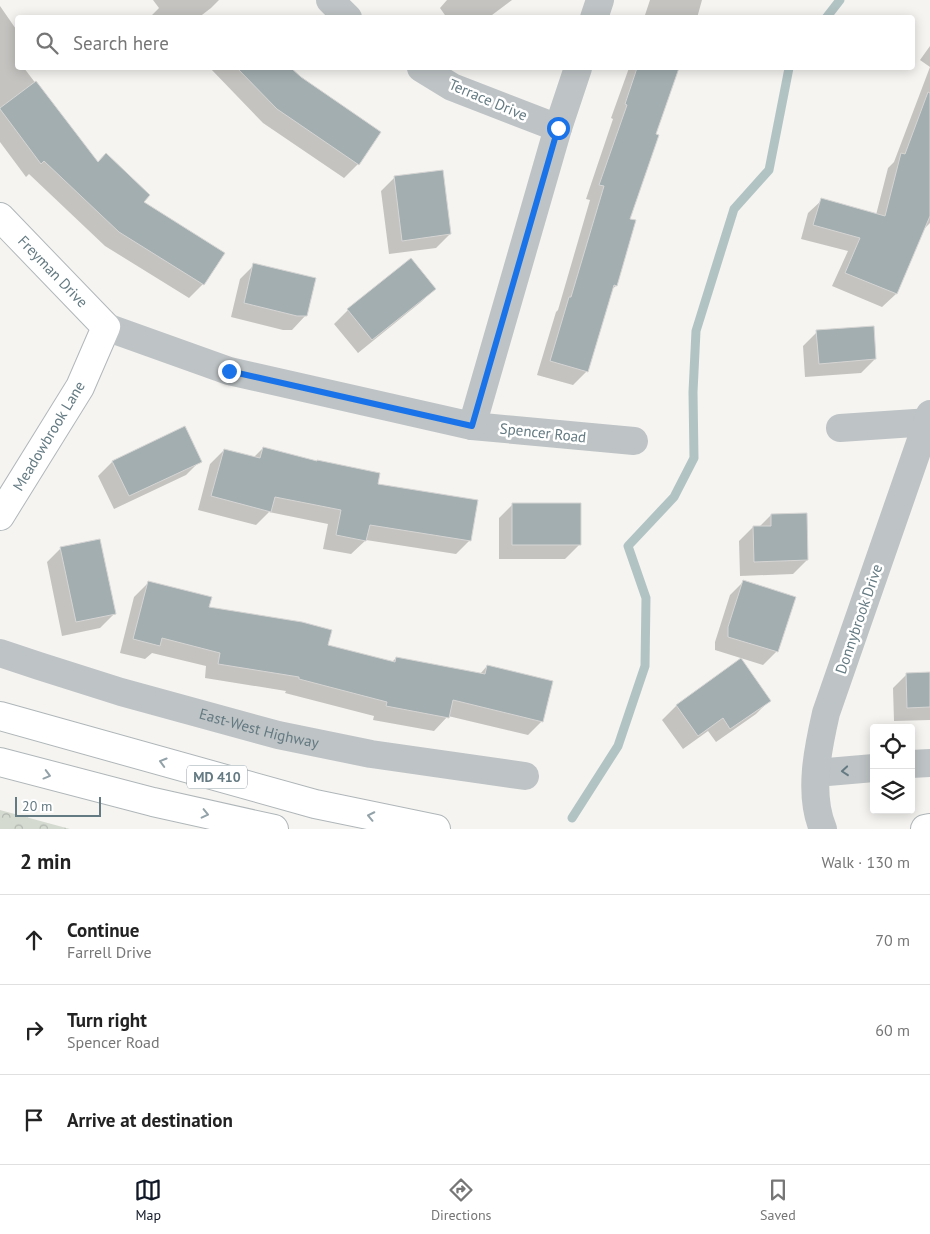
<!DOCTYPE html>
<html lang="en">
<head>
<meta charset="utf-8">
<style>
	body { margin:0; font-family:"PT Sans",sans-serif; background:#f2f2f2; color:#222 }
	.controls { position:absolute; right:15px; bottom:15px; display:grid; overflow:hidden; border-radius:5px; box-shadow:0 2px 12px #0003 }
	.controls button { width:45px; height:45px; display:grid; place-items:center; padding:0; border:0; border-bottom:1px solid #e0e0e0; background:#fff; color:#222; font:25px sans-serif }
	.scale { position:absolute; left:15px; bottom:12px; width:86px; box-sizing:border-box; padding-left:5px; border:2px solid #647a82; border-top:0; font-size:14px; line-height:18px; white-space:nowrap; color:#647a82; -webkit-text-stroke:4px #fff; paint-order:stroke }
	.stop { position:absolute; width:15px; height:15px; margin:-11px; border:4px solid #1a73e8; border-radius:50%; background:#fff }
	.stop.end { background:#1a73e8; border-color:#fff; box-shadow:0 1px 5px #0008 }
	.list { margin:0; padding:0; list-style:none }
	h2 { display:flex; justify-content:space-between; align-items:center; height:65px; margin:0; padding:0 20px; font-size:21px }
	h2 small { font-size:16px; font-weight:400; color:#767676 }
	.list li { display:grid; grid-template-columns:32px 1fr auto; gap:15px; align-items:center; box-sizing:border-box; height:90px; padding:0 20px; border-top:1px solid #e0e0e0 }
	.list b { display:block; font-size:19px; white-space:nowrap }
	.list p { margin:0; font-size:16px; white-space:nowrap; color:#767676 }
	.list em { font-size:16px; font-style:normal; color:#767676 }
	.icon { flex:none; width:28px; height:28px; fill:none; stroke:currentColor; stroke-width:2; stroke-linecap:round; stroke-linejoin:round }
	.map { position:relative; flex:none; width:930px; height:829px; overflow:hidden }
	.search { position:absolute; background:#fff; box-shadow:0 2px 12px #0003; left:15px; right:15px; top:15px; height:55px; display:flex; align-items:center; gap:12px; box-sizing:border-box; padding:0 18px; border-radius:5px; color:#767676; font-size:19px }
	.sheet { height:335px; background:#fff }
	nav { display:flex; justify-content:space-around; align-items:center; box-sizing:border-box; height:70px; border-top:1px solid #e0e0e0; background:#fff; font-size:14px; color:#767676 }
	nav a { display:grid; justify-items:center; gap:2px }
	nav .on { color:#111827 }
	.map>svg:first-child { display:block }
	.park { fill:url(#park-crowns) }
	.shadow { fill:#0003 }
	.lines { fill:none; stroke-linecap:round; stroke-linejoin:round }
	.stream { stroke:#b2c3c4; stroke-width:9 }
	.building { fill:#a2aeb0; stroke:#d6d5d4 }
	.secondary-casing { stroke:#b0b7ba; stroke-width:30 }
	.primary-casing { stroke:#afb6b8; stroke-width:30 }
	.street { stroke:#bec3c5; stroke-width:28 }
	.secondary { stroke:#fff; stroke-width:28 }
	.primary { stroke:#fff; stroke-width:28 }
	.oneway { stroke:#92a2a8 }
	.oneway2 { stroke:#647a82 }
	.route { stroke:#1a73e8; stroke-width:6 }
	.labels { text-anchor:middle; stroke-width:5; stroke-linejoin:round; paint-order:stroke }
	.shield { fill:#fff; stroke:#92a2a8; stroke-width:1 }
	.shield-label { font-size:14px; font-weight:bold; fill:#647a82 }
	.street-label { font-size:15px; fill:#647a82; stroke:#fff }
</style>
</head>
<body>
<div class="map">
<svg width="930" height="829" viewBox="0 0 930 829">
	<defs>
		<pattern id="park-crowns" width="20" height="18" patternUnits="userSpaceOnUse" patternTransform="scale(1.25)"><rect width="20" height="18" fill="#d5dad0"/><path d="M2 6a3 3 0 1 1 6 0M12 15a3 3 0 1 1 6 0" fill="none" stroke="#b0b6ae"/></pattern>
	</defs>
	<rect width="100%" height="100%" fill="#f5f4f1"/>
	<path class="park" d="M0 810 70 829H0Z"/>
	<path class="shadow" d="M153 0H219L211 8 198 18H149L159 8Z
		M447 0H512L488 18H447L440 8Z
		M650 0H702L697 18H644Z
		M0 6 18 32V68H24L97 164 142 202 223 253 203 284 189 298 105 246 29 174 26 177 0 142Z
		M930 46V223L923 230 896 294 882 307 832 286 848 251 801 239 808 213 822 200 876 215 888 168 894 162 930 67 920 60Z
		M210 68H290L300 78 358 164 344 178 263 123Z
		M629 68H677L655 135 629 220 616 286 612 289 587 371 573 385 537 375 556 312 558 310 590 200 586 199 613 119 611 118Z
		M395 177 450 234 436 248 389 254 381 191Z
		M254 265 306 315 292 330H283L231 317 240 279Z
		M435 288 421 302 358 353 334 324 348 310Z
		M817 332 875 359 861 373 805 377 803 346Z
		M263 448 470 540 456 554 366 540 351 554 323 549 328 524 269 512 256 525 198 510 210 464 224 450 253 458Z
		M200 461 186 475 114 509 98 476 112 462Z
		M513 504 579 545 565 559H499V518Z
		M771 515 807 560 793 574 740 576 739 541 753 527H759Z
		M61 548 114 614 100 628 62 636 47 562Z
		M744 581 777 651 763 665 715 650V642L730 595Z
		M148 583 208 608 327 646 392 662 396 658 480 674 487 666 542 721 528 735 448 716 434 731 373 720 374 716 285 693 286 691 205 678 206 666 152 653 145 659 120 653 134 597Z
		M741 660 770 700 756 714 716 742 708 731 683 749 662 720 676 706Z
		M907 674H930V720L894 721 893 688Z"/>
	<g class="lines">
		<path class="stream" d="M826 18 840 0
			M572 818 618 746 645 666 646 598 628 546 674 497 694 458 693 392 696 331 734 209 769 170 789 68"/>
	</g>
	<path class="building" d="M237 68H291L301 77 381 132 359 165 277 109Z
		M637 68H679L656 134 659 135 630 219 636 220 617 286 614 285 588 372 550 361 569 297H571L604 186 599 185 627 105 625 104Z
		M36 81 98 162 106 153 150 195 144 202 225 253 204 285 119 232 44 161 41 164 0 109V108Z
		M928 92 930 93V216L897 294 845 273 860 238 813 225 821 198 885 216 901 153 905 154Z
		M443 170 451 234 402 241 394 176Z
		M411 258 436 289 372 340 347 309Z
		M253 263 316 278 307 316H297L244 303Z
		M874 326 876 359 819 364 816 330Z
		M185 426 202 462 129 496 112 461Z
		M263 447 317 461V460L380 473 378 484 478 500 471 541 370 525 366 541 336 535 341 510 275 497 271 512 211 496 224 449 260 458Z
		M512 503H581V545H512Z
		M807 513 808 560 754 562 753 526H771V514Z
		M100 539 116 614 76 622 60 547Z
		M743 580 796 597 778 652 728 637V627Z
		M148 581 212 597 209 607 302 622 332 630 328 645 395 662 396 657 485 674 487 665 553 681 543 722 453 700 449 718 386 706 387 702 299 679V677L218 664 220 653 162 638 160 646 133 639Z
		M741 658 771 701 730 729 723 718 698 736 676 705Z
		M930 672V707L907 708 906 673Z"/>
	<g class="lines">
		<g class="secondary-casing">
			<g id="secondary">
				<path id="s2" d="M0 217 106 327 80 387 0 516"/>
			</g>
		</g>
		<g class="primary-casing">
			<path id="primary" d="M0 716 315 804 436 829
				M0 762 153 802 274 829
				M925 829 930 828"/>
		</g>
		<g class="street">
			<path d="M330 0 348 18"/>
			<path d="M594 18 600 0"/>
			<path d="M421 68 452 87 558 128"/>
			<path d="M106 327 229 371 472 426 634 441"/>
			<path d="M472 426 558 128 578 68"/>
			<path d="M840 428 930 422"/>
			<path id="s1" d="M0 653 39 666 121 692 278 735 371 754 525 776"/>
			<path d="M911 764 930 763"/>
			<path d="M816 773 874 768"/>
			<path d="M823 829C808 794 818 748 826 713L930 414"/>
		</g>
		<use href="#secondary" class="secondary"/>
		<use href="#primary" class="primary"/>
	</g>
	<defs><path id="oneway-chevron" d="M-2-3.5L2.5 0L-2 3.5" fill="none" stroke-width="1.6" stroke-linecap="round" stroke-linejoin="round" transform="scale(1.25)"/></defs>
	<g class="oneway">
		<use href="#oneway-chevron" transform="translate(163 762) rotate(-164)"/>
		<use href="#oneway-chevron" transform="translate(47 775) rotate(15)"/>
		<use href="#oneway-chevron" transform="translate(205 814) rotate(13)"/>
		<use href="#oneway-chevron" transform="translate(371 816) rotate(-168)"/>
	</g>
	<use class="oneway2" href="#oneway-chevron" transform="translate(845 771) rotate(175)"/>
	<g class="lines">
		<path class="route" d="M229 371 472 426 558 128"/>
	</g>
	<g class="labels">
		<rect class="shield" x="187" y="765.5" width="60" height="23" rx="4"/>
		<g class="shield-label">
			<text x="217" y="782">MD 410</text>
		</g>
		<g class="street-label">
			<text transform="translate(488 100) rotate(23)" y="5">Terrace Drive</text>
			<text dy="5" stroke="none"><textPath href="#s2" startOffset="76">Freyman Drive</textPath></text>
			<text transform="translate(543 433) rotate(6)" y="5">Spencer Road</text>
			<text transform="translate(49 436) rotate(-59)" y="5">Meadowbrook Lane</text>
			<text transform="translate(859 619) rotate(-71)" y="5">Donnybrook Drive</text>
			<text dy="5" stroke="none"><textPath href="#s1" startOffset="270">East-West Highway</textPath></text>
		</g>
	</g>
</svg>
<div class="controls">
<button><svg class="icon" aria-label="locate" viewBox="0 0 24 24"><circle cx="12" cy="12" r="6"/><path d="M12 2v4M12 18v4M2 12h4M18 12h4"/></svg></button>
<button><svg class="icon" aria-label="layers" viewBox="0 0 24 24"><path d="M12 4l9 5-9 5-9-5zM3 14l9 5 9-5"/></svg></button>
</div>
<div class="scale">20 m</div>
<div class="stop" style="left:558px;top:128px"></div>
<div class="stop end" style="left:229px;top:371px"></div>
<div class="search"><svg class="icon" aria-label="search" viewBox="0 0 24 24"><circle cx="10" cy="10" r="6"/><path d="M15 15l6 6"/></svg>Search here</div>
</div>
<section class="sheet">
<h2>2 min<small>Walk · 130 m</small></h2>
<ul class="list">
<li><svg class="icon" aria-label="ahead" viewBox="0 0 24 24"><path d="M12 20V5M6 11l6-6 6 6"/></svg><div><b>Continue</b><p>Farrell Drive</p></div><em>70 m</em></li>
<li><svg class="icon" aria-label="right" viewBox="0 0 24 24"><path d="M7 20v-9h11M14 6l5 5-5 5"/></svg><div><b>Turn right</b><p>Spencer Road</p></div><em>60 m</em></li>
<li><svg class="icon" aria-label="arrive" viewBox="0 0 24 24"><path d="M6 21V4h12l-3 4 3 4H6"/></svg><div><b>Arrive at destination</b></div></li>
</ul>
</section>
<nav>
<a class="on"><svg class="icon" aria-label="map" viewBox="0 0 24 24"><path d="M3 6l6-2 6 2 6-2v14l-6 2-6-2-6 2zM9 4v14M15 6v14"/></svg>Map</a>
<a><svg class="icon" aria-label="directions" viewBox="0 0 24 24"><path d="M12 3l9 9-9 9-9-9zM9 14v-3h6M13 9l2 2-2 2"/></svg>Directions</a>
<a><svg class="icon" aria-label="saved" viewBox="0 0 24 24"><path d="M7 4h10v16l-5-4-5 4z"/></svg>Saved</a>
</nav>
</body>
</html>
